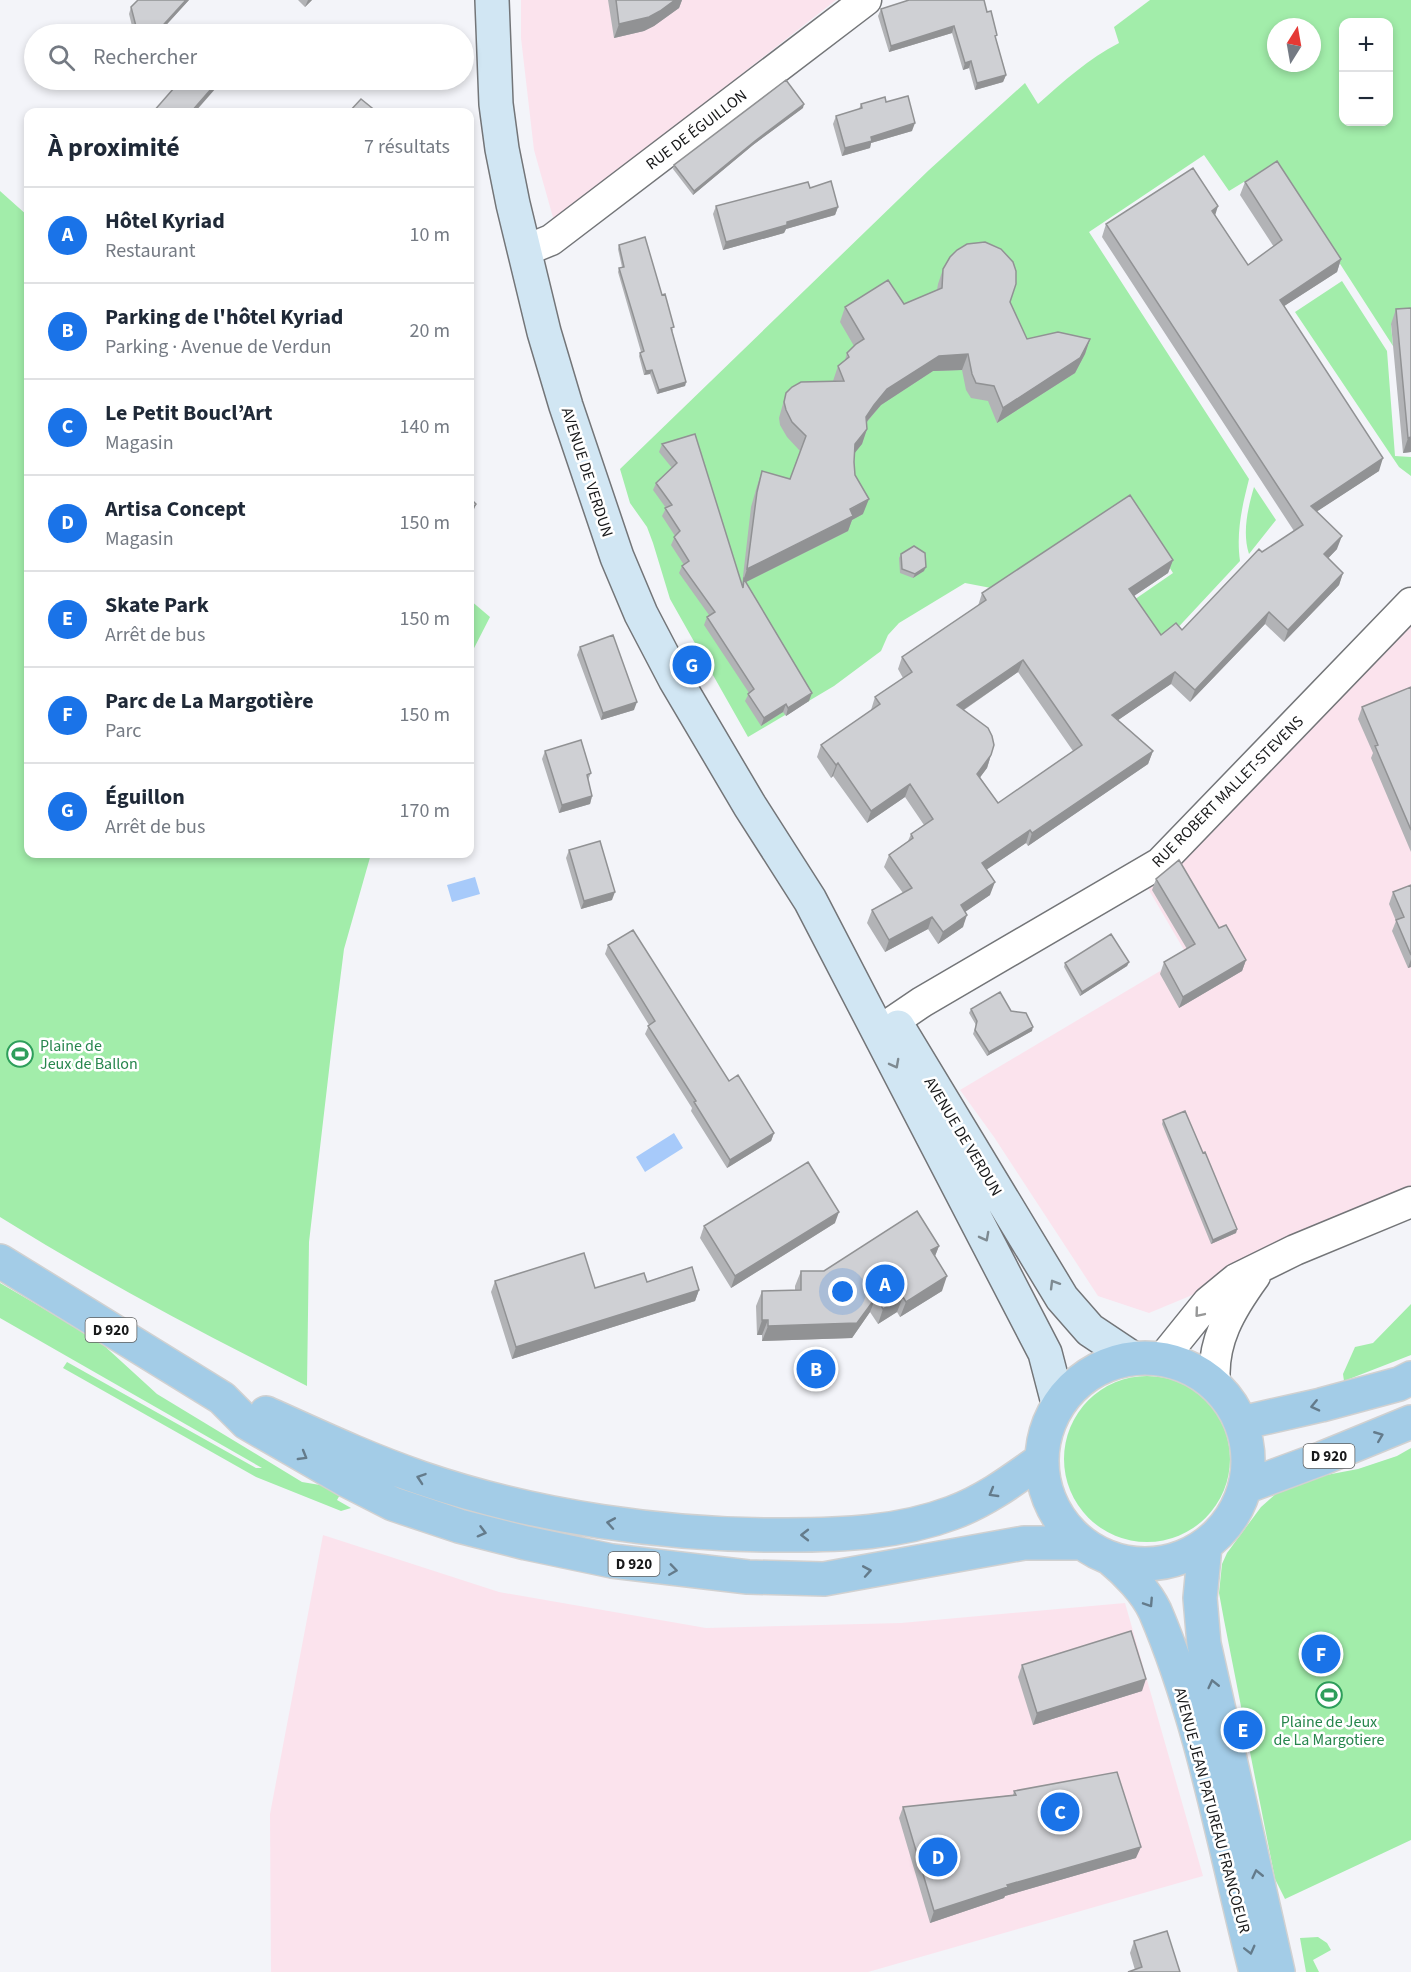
<!DOCTYPE html>
<html lang="fr">
<head>
<meta charset="utf-8">
<style>
	body { margin:0; font-family:"Source Sans 3",sans-serif; background:#f2f2f3; color:#1f2937 }
	.controls { position:absolute; right:18px; top:18px; display:grid; overflow:hidden; border-radius:12px; box-shadow:0 3px 9px #0003 }
	.controls button { width:54px; height:54px; display:grid; place-items:center; padding:0; border:0; border-bottom:2px solid #e0e1e3; background:#fff; color:#1f2937; font:30px sans-serif }
	.compass { position:absolute; left:1267px; top:18px; width:54px; height:54px; border-radius:50%; background:#fff; box-shadow:0 3px 9px #0003; rotate:11deg }
	.you { position:absolute; left:843px; top:1292px; width:21px; height:21px; margin:-15px; border:4px solid #fff; border-radius:50%; background:#1a73e8; box-shadow:0 0 0 9px #1a73e833 }
	.badge { display:grid; place-items:center; width:39px; height:39px; border-radius:50%; background:#1a73e8; color:#fff; font-size:20px; font-weight:700 }
	.pin { position:absolute; translate:-50% -50%; border:3px solid #fff; box-shadow:0 2px 6px #0006 }
	.list { margin:0; padding:0; list-style:none }
	h2 { display:flex; justify-content:space-between; align-items:center; height:78px; margin:0; padding:0 24px; font-size:26px }
	h2 small { font-size:20px; font-weight:400; color:#747a83 }
	.list li { display:grid; grid-template-columns:39px 1fr auto; gap:18px; align-items:center; box-sizing:border-box; height:96px; padding:0 24px; border-top:2px solid #e0e1e3 }
	.list b { display:block; font-size:22px; white-space:nowrap }
	.list p { margin:0; font-size:20px; white-space:nowrap; color:#747a83 }
	.list em { font-size:20px; font-style:normal; color:#747a83 }
	.icon { flex:none; width:33px; height:33px; fill:none; stroke:currentColor; stroke-width:2; stroke-linecap:round; stroke-linejoin:round }
	.map { position:relative; flex:none; width:1411px; height:1972px; overflow:hidden }
	.search { position:absolute; background:#fff; box-shadow:0 3px 9px #0003; left:24px; top:24px; width:450px; height:66px; display:flex; align-items:center; gap:15px; box-sizing:border-box; padding:0 21px; border-radius:33px; color:#747a83; font-size:22px }
	.panel { position:absolute; background:#fff; box-shadow:0 3px 9px #0003; left:24px; top:108px; width:450px; height:750px; border-radius:12px }
	.map>svg:first-child { display:block }
	.commercial { fill:#fbe3ed }
	.green { fill:#a2edaa; fill-rule:evenodd }
	.water { fill:#a7cafa }
	.lines { fill:none; stroke-linecap:round; stroke-linejoin:round }
	.minor-casing { stroke:#737578; stroke-width:33 }
	.secondary-casing { stroke:#737578; stroke-width:36 }
	.primary-casing { stroke:#d1d1d1; stroke-width:36 }
	.minor { stroke:#fff; stroke-width:30 }
	.secondary { stroke:#d1e6f3; stroke-width:33 }
	.primary { stroke:#a3cce7; stroke-width:33 }
	.wall { fill:#b2b3b6; fill-rule:evenodd }
	.shaded-wall { fill:#919294 }
	.building { fill:#cfd0d4; stroke:#919294; stroke-width:1.5; fill-rule:evenodd }
	.oneway { stroke:#7e8a91 }
	.oneway2 { stroke:#979898 }
	.oneway3 { stroke:#647b8b }
	.labels { text-anchor:middle; stroke-width:5; stroke-linejoin:round; paint-order:stroke }
	.shield { fill:#fff; stroke:#5d5e5f; stroke-width:1.5 }
	.shield-label { font-size:15px; font-weight:bold; fill:#18191a }
	.street-label { font-size:16px; fill:#18191a; stroke:#fff }
	.leisure-label { font-size:16px; fill:#27864d; stroke:#fff; text-anchor:start }
</style>
</head>
<body>
<div class="map">
<svg width="1411" height="1972" viewBox="0 0 1411 1972">
	<rect width="100%" height="100%" fill="#f3f4f9"/>
	<path class="commercial" d="M521 0H836L554 221 534 150 521 38Z
		M1411 586V1204L1149 1313 1098 1296 994 1137 960 1090 1187 955 1150 892 1137 861 1169 835Z
		M323 1535 499 1592 706 1628 901 1623 1125 1603 1203 1876 868 1972H271L270 1814Z"/>
	<path class="green" d="M1150 0H1411V323L1391 325 1393 346 1275 163 1229 191 1204 155 1089 232 1249 479C1242 507 1236 532 1240 561L1171 635 1073 642 1173 573 1128 502 991 588 965 583 899 623 888 635 881 651 834 686 748 737 670 599 653 543 647 527 630 503 620 469 929 170 1025 83 1038 104C1064 81 1088 59 1119 43L1114 27ZM1344 22H1388V122H1344ZM1276 27H1312V63H1276Z
		M0 191 28 216V854H371L344 949 333 1036 309 1242 307 1386C202 1333 99 1279 0 1217Z
		M1342 281 1387 351 1395 456 1411 457V476L1399 467 1295 312Z
		M1254 487 1276 520 1249 554C1242 532 1248 508 1254 487Z
		M470 600 490 617 470 656Z
		M0 1283 99 1341 157 1394 302 1482 326 1486 341 1493 337 1500 351 1508 341 1511 256 1477 63 1368 67 1362 256 1468H262L0 1318Z
		M1411 1304V1355L1344 1381 1343 1374 1355 1347 1373 1343Z
		M1064 1459a83 83 0 1 1 166 0a83 83 0 1 1-166 0Z
		M1411 1448V1840L1285 1899 1275 1879 1224 1620 1219 1593 1222 1564 1227 1553 1261 1507 1278 1492 1321 1476 1358 1469 1397 1456Z
		M1318 1937 1327 1943 1331 1950 1313 1960 1319 1972H1306L1300 1938Z"/>
	<path class="water" d="M475 877 480 894 452 902 447 885Z
		M674 1133 683 1148 645 1172 636 1157Z"/>
	<g class="lines">
		<g class="minor-casing">
			<path id="minor" d="M524 251 551 240 866 0
				M894 1021 922 1002 1160 863 1411 603
				M1162 1359 1208 1302 1236 1279 1295 1250 1411 1202
				M1215 1384C1211 1342 1231 1309 1255 1276"/>
		</g>
		<g class="secondary-casing">
			<path id="secondary" d="M492 0 496 104 502 149 513 204 544 332 566 406 617 557 641 614 675 679 750 806 810 900 1045 1353 1058 1403
				M898 1027 1062 1298 1090 1330 1132 1358"/>
		</g>
		<g class="primary-casing">
			<path id="primary" d="M0 1261 222 1398 247 1423 346 1480 393 1504 459 1526 526 1543 612 1561 748 1577 824 1579 1024 1543H1082
				M1042 1461a103 103 0 1 1 206 0a103 103 0 1 1-206 0Z
				M266 1413C317 1436 368 1460 421 1478 535 1517 666 1536 787 1535 842 1535 899 1533 952 1513 985 1501 1013 1480 1041 1460
				M1241 1423 1321 1405 1399 1384 1411 1378
				M1245 1487 1323 1458 1411 1422
				M1205 1546 1200 1598 1204 1644 1278 1972
				M1111 1559C1127 1572 1146 1592 1155 1611 1204 1726 1225 1852 1256 1972"/>
		</g>
		<use href="#minor" class="minor"/>
		<use href="#secondary" class="secondary"/>
		<use href="#primary" class="primary"/>
	</g>
	<path class="wall" d="M138 0H189L158 34H134L129 14 131 7Z
		M298 0H312L305 7Z
		M608 0H682L679 8 654 26 644 31 614 38Z
		M909 0 996 39 1006 75 1003 82 975 90 969 68 963 70 952 33 889 52 878 16 881 9Z
		M886 102 912 131 871 143 870 148 842 156 833 124 836 116 859 109 861 104Z
		M803 108 753 145 693 195 673 169 674 165Z
		M1245 182 1341 259 1337 272 1284 306 1379 471 1317 511 1337 549 1328 558 1343 573 1339 585 1284 642 1265 624 1190 702 1171 684 1118 720 1153 751 1148 764 1028 846 1026 843 986 870 990 895 965 912 963 927 938 944 928 929 885 952 867 923 872 910 903 893 884 867 889 855 908 841 911 834 924 825 905 797 867 823 833 776 831 778 817 757 821 745 871 710 875 697 903 678 898 669 902 657 978 606 982 593 1173 560 1168 573 1134 596 1161 635 1182 630 1262 552 1294 531 1102 237 1106 224 1215 215 1248 265 1274 247 1240 195ZM1018 672 1073 751 998 803 980 777 987 768 991 755 964 710Z
		M810 188 838 207 835 215 786 229 784 233 723 250 713 214 716 206Z
		M619 245 673 330 672 331 686 382 685 386 657 394 650 374 644 375 639 356 640 353 641 352 618 272 619 268 622 267 618 249Z
		M943 269 1010 302 1027 339H1090L1085 354 1075 373 997 423 988 401 971 398 966 390 962 370 933 371 881 405 867 422V429L862 444 854 453V462L855 475 863 514 852 520 848 531 746 582 809 701 786 716 783 712 761 726 745 701 749 693 704 625 707 617 709 615 679 573 682 566 684 565 671 545 675 536 662 516 666 508 653 490 656 483 672 468 659 452 662 444 695 434 742 585 751 507 757 486 762 471 790 479 800 451 787 437 780 425 779 418 786 393 833 381 838 366 845 360 847 353 854 346 840 322 845 307 904 304 937 290 938 284Z
		M1396 309 1411 452 1403 453 1391 324Z
		M901 554 924 571 913 578 900 573 899 558Z
		M580 647 634 710 601 720 577 655Z
		M1411 687V852L1371 758 1373 753 1358 719 1362 707Z
		M545 751 591 773 588 780 592 796 590 804 559 813 542 759Z
		M569 850 612 900 581 909 566 858Z
		M1156 879 1219 928 1246 960 1242 971 1179 1008 1160 974 1164 962 1187 949 1152 890Z
		M1411 885V967L1408 968 1392 931 1396 921 1389 904 1393 892Z
		M608 945 774 1133 771 1141 727 1168 691 1111 692 1108 645 1034 649 1025 605 954Z
		M1129 962 1127 966 1080 996 1064 967 1065 963Z
		M971 1009 1011 1011 1032 1031 987 1056 973 1034 976 1025 969 1013Z
		M1163 1120 1203 1153 1237 1229 1236 1233 1211 1244 1162 1124Z
		M835 1223 731 1288 700 1238 704 1226Z
		M939 1246 935 1256 942 1291 900 1317 897 1312 878 1324 870 1312 852 1338 762 1341V1335H757L756 1306 762 1291 795 1290V1286L801 1271H824Z
		M495 1281 595 1288 647 1282 699 1290 695 1301 512 1359 491 1292Z
		M1022 1665 1142 1691 1033 1725 1018 1677Z
		M1014 1791 1136 1858 1005 1896 1004 1898 930 1923 899 1818 903 1807 1013 1795Z
		M1134 1941 1180 1972 1135 1970 1130 1953Z"/>
	<path class="shaded-wall" d="M186 0H189L158 34H155Z
		M308 0H312L305 7Z
		M675 0H682L679 8 654 26 644 31 614 38 619 24Z
		M954 26 952 33 889 52 891 46Z
		M971 61 969 68 963 70 965 63Z
		M1006 75 1003 82 975 90 977 83Z
		M219 80 216 88 195 112H191Z
		M804 104 803 108 753 145 693 195 694 191 755 141Z
		M915 123 912 131 871 143 870 148 842 156 845 148 871 137Z
		M1218 206 1214 219 1212 211Z
		M838 207 835 215 786 229 784 233 723 250 726 242 787 222Z
		M1341 259 1337 272 1275 312 1280 300Z
		M1090 339 1085 354 1075 373 997 423 1003 408Z
		M968 354 962 370 933 371 881 405 868 420 861 432 866 417 874 405 887 389 939 356Z
		M652 370 650 374 644 375 646 371Z
		M686 382 685 386 657 394 659 390Z
		M867 429 862 444 850 459 855 444Z
		M1411 437V452L1403 453 1408 438Z
		M1383 458 1379 471 1307 518 1311 506Z
		M869 499 863 514 852 520 848 531 744 583V579L742 584 747 569Z
		M476 504 473 512 470 516V512Z
		M1342 536 1337 549 1320 567 1324 554Z
		M1173 560 1168 573 1125 602 1129 589Z
		M926 567 924 571 913 578 915 574Z
		M1343 573 1339 585 1284 642 1288 630Z
		M1269 612 1265 624 1190 702 1195 690Z
		M1023 660 1018 672 953 717 957 705Z
		M1175 672 1171 684 1108 727 1112 715Z
		M812 693 809 701 786 716 788 708Z
		M637 702 634 710 601 720 603 713Z
		M786 704 783 712 761 726 764 718Z
		M1153 751 1148 764 1028 846 1032 833Z
		M991 755 987 768 973 787 977 774Z
		M838 763 833 776 831 778 836 765Z
		M910 784 905 797 867 823 871 811Z
		M592 796 590 804 559 813 562 805Z
		M1030 830 1026 843 977 876 982 863Z
		M995 882 990 895 956 918 961 905Z
		M615 892 612 900 581 909 584 901Z
		M967 915 963 927 938 944 943 932Z
		M932 917 928 929 885 952 889 940Z
		M1411 959V967L1408 968Z
		M1246 960 1242 971 1179 1008 1183 997Z
		M1129 962 1127 966 1080 996 1082 992Z
		M1033 1027 1032 1031 987 1056 989 1052Z
		M774 1133 771 1141 727 1168 730 1160Z
		M839 1212 835 1223 731 1288 735 1276Z
		M1237 1229 1236 1233 1211 1244 1213 1240Z
		M939 1246 933 1261 931 1250Z
		M947 1276 942 1291 900 1317 906 1302Z
		M699 1290 695 1301 512 1359 516 1347Z
		M876 1297 870 1312 852 1338 762 1341 768 1326Z
		M903 1297 897 1312 878 1324 883 1309Z
		M762 1320H768L762 1335H757Z
		M1146 1679 1142 1691 1033 1725 1037 1713Z
		M1141 1847 1136 1858 1005 1896 1004 1898 930 1923 934 1911 1007 1885Z"/>
	<path class="building" d="M138 0H186L155 34H138L131 7Z
		M616 0H675L660 11 649 17 619 24Z
		M909 0H984L987 12 991 11 997 35 995 36 1006 75 977 83 971 61 965 63 954 26 891 46 881 9Z
		M181 80H219L191 112H153Z
		M786 80 804 104 755 141 694 191 674 165Z
		M908 96 915 123 871 137 872 141 845 148 836 116 862 108 861 104 885 97 886 102Z
		M361 99 377 112H349Z
		M1277 161 1341 259 1280 300 1383 458 1311 506 1342 536 1324 554 1343 573 1288 630 1269 612 1195 690 1175 672 1112 715 1153 751 1032 833 1030 830 982 863 995 882 961 905 967 915 943 932 932 917 889 940 872 910 912 888 889 855 913 838 911 834 933 819 910 784 871 811 838 763 836 765 821 745 880 704 875 697 912 672 902 657 986 600 982 593 1130 495 1173 560 1129 589 1161 635 1176 623 1182 630 1259 549 1262 552 1303 525 1106 224 1193 168 1218 206 1212 211 1248 265 1282 240 1245 182ZM1023 660 1082 745 998 803 977 774 991 755 994 745 992 736 988 728 957 705Z
		M831 181 838 207 787 222V225L726 242 716 206 808 182 810 188Z
		M645 237 662 295 665 294 674 327 671 328 686 382 659 390 652 370 646 371 640 353 644 351 619 268 624 267 619 245Z
		M985 242 1001 249 1013 262 1016 271V284L1010 302 1027 339 1058 332 1090 339 1080 358 1003 408 994 386 976 383 972 374 968 354 939 356 887 389 874 405 866 417 867 429 855 444 854 462 855 475 869 499 850 509 853 516 747 569 757 492 762 471 790 479 806 436 792 422 786 410 784 402 786 393 792 387 801 382 844 381 838 366 849 357 847 353 856 344 864 339 845 307 888 280 904 304 942 288 943 269 950 257 957 250 967 244Z
		M1411 308V437L1408 438 1396 309Z
		M695 434 743 588 744 579 812 693 788 708 786 704 764 718 748 694 754 689 707 617 715 612 682 566 689 561 674 537 680 531 665 508 672 505 656 483 677 463 662 444Z
		M470 498 476 504 470 512Z
		M914 546 925 553 926 567 915 574 902 569 901 554Z
		M613 635 637 702 603 713 580 647Z
		M1411 687V830L1375 746 1378 745 1362 707Z
		M581 740 591 773 587 775 592 796 562 805 545 751Z
		M600 841 615 892 584 901 569 850Z
		M1179 860 1219 928 1226 925 1246 960 1183 997 1164 962 1195 944 1156 879Z
		M1411 885V955L1396 920 1404 917 1393 892Z
		M633 930 729 1081 738 1075 774 1133 730 1160 694 1102 696 1101 648 1026 655 1021 608 945Z
		M1111 934 1129 962 1082 992 1065 963Z
		M1000 992 1011 1011 1026 1013 1033 1027 989 1052 975 1030 977 1021 971 1009Z
		M1185 1111 1203 1153 1205 1152 1237 1229 1213 1240 1163 1120Z
		M808 1162 839 1212 735 1276 704 1226Z
		M917 1211 939 1246 931 1250 947 1276 906 1302 903 1297 883 1309 876 1297 857 1323 768 1326V1320H762V1291L801 1290V1271H824Z
		M584 1253 595 1288 644 1273 647 1282 692 1267 699 1290 516 1347 495 1281Z
		M1131 1631 1146 1679 1037 1713 1022 1665Z
		M1117 1772 1141 1847 1007 1885 1008 1887 934 1911 903 1807 1016 1795 1014 1791Z
		M1167 1931 1180 1972H1128L1142 1967 1134 1941Z"/>
	<defs><path id="oneway-chevron" d="M-2-3.5L2.5 0L-2 3.5" fill="none" stroke-width="1.6" stroke-linecap="round" stroke-linejoin="round" transform="scale(1.5)"/></defs>
	<g class="oneway">
		<use href="#oneway-chevron" transform="translate(895 1064) rotate(62)"/>
		<use href="#oneway-chevron" transform="translate(985 1237) rotate(62)"/>
		<use href="#oneway-chevron" transform="translate(1054 1284) rotate(-121)"/>
	</g>
	<use class="oneway2" href="#oneway-chevron" transform="translate(1199 1313) rotate(130)"/>
	<g class="oneway3">
		<use href="#oneway-chevron" transform="translate(1315 1406) rotate(167)"/>
		<use href="#oneway-chevron" transform="translate(1379 1436) rotate(-22)"/>
		<use href="#oneway-chevron" transform="translate(303 1456) rotate(30)"/>
		<use href="#oneway-chevron" transform="translate(421 1478) rotate(-161)"/>
		<use href="#oneway-chevron" transform="translate(993 1493) rotate(150)"/>
		<use href="#oneway-chevron" transform="translate(611 1523) rotate(-170)"/>
		<use href="#oneway-chevron" transform="translate(482 1532) rotate(15)"/>
		<use href="#oneway-chevron" transform="translate(805 1535) rotate(180)"/>
		<use href="#oneway-chevron" transform="translate(673 1570) rotate(8)"/>
		<use href="#oneway-chevron" transform="translate(867 1571) rotate(-10)"/>
		<use href="#oneway-chevron" transform="translate(1149 1603) rotate(57)"/>
		<use href="#oneway-chevron" transform="translate(1213 1684) rotate(-103)"/>
		<use href="#oneway-chevron" transform="translate(1257 1874) rotate(-103)"/>
		<use href="#oneway-chevron" transform="translate(1250 1950) rotate(76)"/>
	</g>
	<defs>
		<g id="stadium-ring" transform="scale(1.35)"><circle r="9.5" fill="#fff" stroke="#2e9e5b" stroke-width="1.5"/><path d="M0-5a6.5 5 0 1 0 0 10a6.5 5 0 1 0 0-10ZM-3.5-1.8h7v3.6h-7Z" fill="#2e9e5b"/></g>
	</defs>
	<g fill-rule="evenodd">
		<use href="#stadium-ring" x="20" y="1054"/>
		<use href="#stadium-ring" x="1329" y="1695"/>
	</g>
	<g class="labels">
		<g class="shield">
			<rect x="85.5" y="1318" width="51" height="24" rx="4.5"/>
			<rect x="1303.5" y="1444" width="51" height="24" rx="4.5"/>
			<rect x="608.5" y="1552" width="51" height="24" rx="4.5"/>
		</g>
		<g class="shield-label">
			<text x="111" y="1335">D 920</text>
			<text x="1329" y="1461">D 920</text>
			<text x="634" y="1569">D 920</text>
		</g>
		<g class="street-label">
			<text transform="translate(696 129) rotate(-37)" y="6">RUE DE ÉGUILLON</text>
			<text transform="translate(588 472) rotate(72)" y="6">AVENUE DE VERDUN</text>
			<text transform="translate(1227 791) rotate(-45)" y="6">RUE ROBERT MALLET-STEVENS</text>
			<text transform="translate(964 1136) rotate(59)" y="6">AVENUE DE VERDUN</text>
			<text transform="translate(1213 1810) rotate(75)" y="6">AVENUE JEAN PATUREAU FRANCOEUR</text>
		</g>
		<g class="leisure-label">
			<text x="40" y="1051">Plaine de<tspan x="40" dy="18">Jeux de Ballon</tspan></text>
			<text x="1329" y="1727" text-anchor="middle">Plaine de Jeux<tspan x="1329" dy="18">de La Margotiere</tspan></text>
		</g>
	</g>
</svg>
<div class="controls">
<button>+</button>
<button>−</button>
</div>
<svg class="compass" viewBox="-18 -18 36 36"><path d="M0-13l5 13h-10z" fill="#e53935"/><path d="M0 13l5-13h-10z" fill="#747a83"/></svg>
<div class="you"></div>
<div class="pin badge" style="left:885px;top:1284px">A</div>
<div class="pin badge" style="left:816px;top:1369px">B</div>
<div class="pin badge" style="left:1060px;top:1812px">C</div>
<div class="pin badge" style="left:938px;top:1857px">D</div>
<div class="pin badge" style="left:1243px;top:1730px">E</div>
<div class="pin badge" style="left:1321px;top:1654px">F</div>
<div class="pin badge" style="left:692px;top:665px">G</div>
<div class="search"><svg class="icon" aria-label="search" viewBox="0 0 24 24"><circle cx="10" cy="10" r="6"/><path d="M15 15l6 6"/></svg>Rechercher</div>
<section class="panel">
<h2>À proximité<small>7 résultats</small></h2>
<ul class="list">
<li><span class="badge">A</span><div><b>Hôtel Kyriad</b><p>Restaurant</p></div><em>10 m</em></li>
<li><span class="badge">B</span><div><b>Parking de l'hôtel Kyriad</b><p>Parking · Avenue de Verdun</p></div><em>20 m</em></li>
<li><span class="badge">C</span><div><b>Le Petit Boucl’Art</b><p>Magasin</p></div><em>140 m</em></li>
<li><span class="badge">D</span><div><b>Artisa Concept</b><p>Magasin</p></div><em>150 m</em></li>
<li><span class="badge">E</span><div><b>Skate Park</b><p>Arrêt de bus</p></div><em>150 m</em></li>
<li><span class="badge">F</span><div><b>Parc de La Margotière</b><p>Parc</p></div><em>150 m</em></li>
<li><span class="badge">G</span><div><b>Éguillon</b><p>Arrêt de bus</p></div><em>170 m</em></li>
</ul>
</section>
</div>
</body>
</html>
